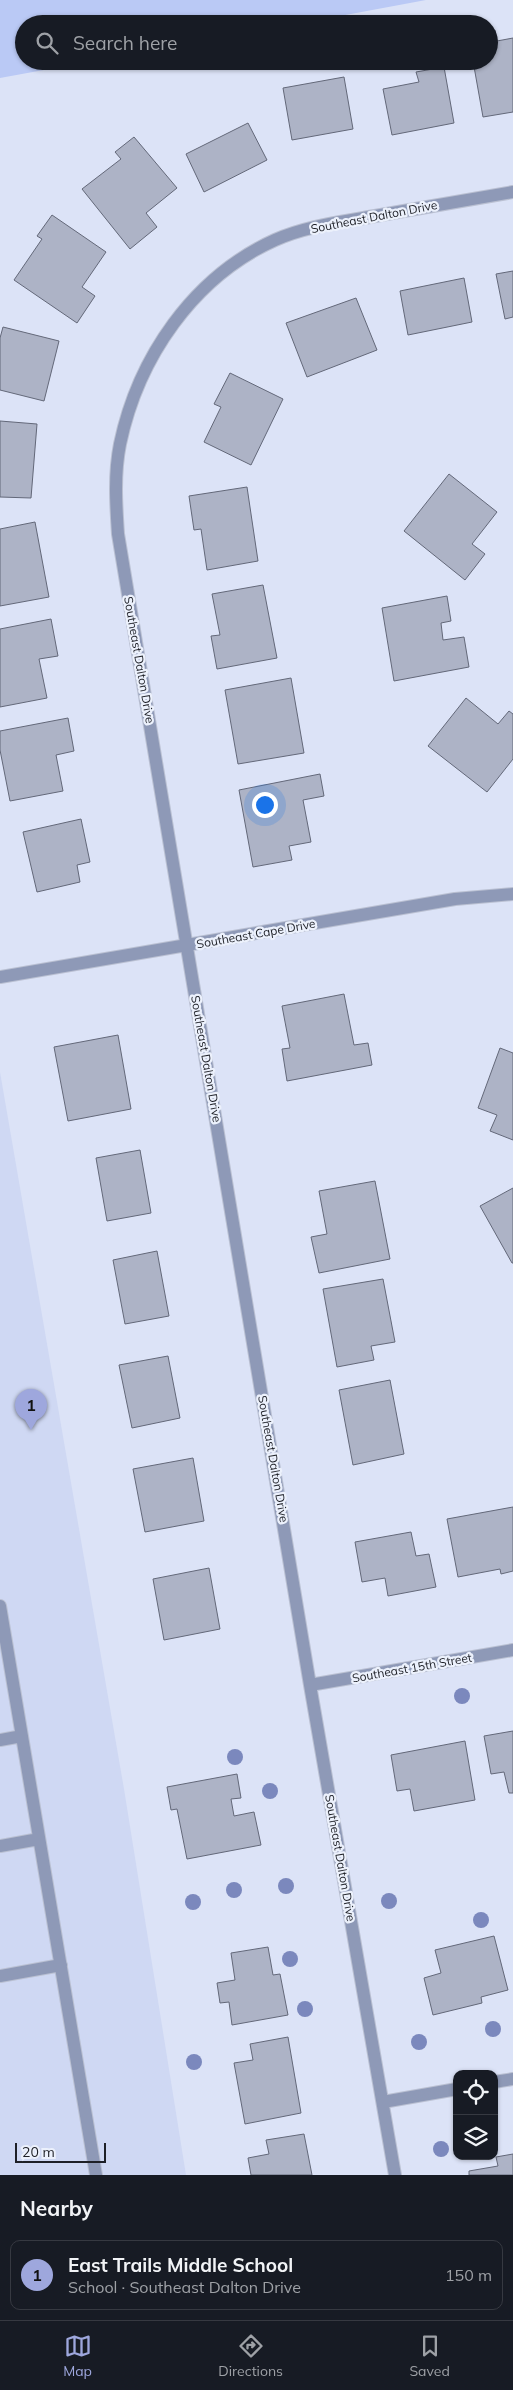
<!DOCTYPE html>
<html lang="en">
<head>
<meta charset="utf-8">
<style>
	body { margin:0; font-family:Mulish,sans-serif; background:#242831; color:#f1f3f6 }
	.controls { position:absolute; right:15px; bottom:15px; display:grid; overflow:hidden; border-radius:10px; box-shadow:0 1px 4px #0004 }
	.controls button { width:45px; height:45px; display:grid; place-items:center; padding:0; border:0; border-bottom:1px solid #363941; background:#171b24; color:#f1f3f6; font:25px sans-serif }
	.scale { position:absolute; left:15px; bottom:12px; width:91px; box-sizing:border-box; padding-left:5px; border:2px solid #1e2027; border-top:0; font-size:14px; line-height:18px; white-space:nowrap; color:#1e2027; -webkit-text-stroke:4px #ecf1fc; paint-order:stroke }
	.you { position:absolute; left:264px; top:804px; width:18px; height:18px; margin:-12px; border:4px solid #fff; border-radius:50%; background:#1a73e8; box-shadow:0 0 0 8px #1a73e833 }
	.badge { display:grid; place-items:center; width:32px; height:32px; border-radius:50%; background:#9ea7dd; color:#111; font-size:16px; font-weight:700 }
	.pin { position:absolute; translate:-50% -41px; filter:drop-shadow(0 1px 2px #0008) }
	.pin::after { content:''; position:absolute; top:26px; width:18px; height:15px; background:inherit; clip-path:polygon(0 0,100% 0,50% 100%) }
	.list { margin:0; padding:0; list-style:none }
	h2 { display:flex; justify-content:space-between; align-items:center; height:65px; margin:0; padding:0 20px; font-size:21px }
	h2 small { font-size:16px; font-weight:400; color:#9ea1a6 }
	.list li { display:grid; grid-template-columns:32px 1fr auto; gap:15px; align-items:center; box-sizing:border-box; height:70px; margin:0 10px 10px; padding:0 10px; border:1px solid #363941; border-radius:10px }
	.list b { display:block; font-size:19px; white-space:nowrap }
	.list p { margin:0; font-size:16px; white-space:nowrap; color:#9ea1a6 }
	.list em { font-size:16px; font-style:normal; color:#9ea1a6 }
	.icon { flex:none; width:28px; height:28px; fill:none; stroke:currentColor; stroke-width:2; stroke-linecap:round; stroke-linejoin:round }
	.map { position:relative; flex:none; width:513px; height:2175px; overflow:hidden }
	.search { position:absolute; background:#171b24; box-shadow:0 1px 4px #0004; left:15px; right:15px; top:15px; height:55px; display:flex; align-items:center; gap:12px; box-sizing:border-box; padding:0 18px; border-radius:28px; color:#9ea1a6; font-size:19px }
	.sheet { height:145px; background:#171b24 }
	nav { display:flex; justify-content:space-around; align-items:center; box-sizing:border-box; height:70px; border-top:1px solid #363941; background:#171b24; font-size:14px; color:#9ea1a6 }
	nav a { display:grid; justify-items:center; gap:2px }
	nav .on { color:#9ea7dd }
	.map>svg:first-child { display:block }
	.built { fill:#cfd8f3 }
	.green { fill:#bac9f5 }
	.building { fill:#adb3c6; stroke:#636879 }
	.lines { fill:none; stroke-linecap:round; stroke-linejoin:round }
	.service-casing { stroke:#bac0d2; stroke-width:14 }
	.minor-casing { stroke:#bac0d2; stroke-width:14 }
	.service { stroke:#8e99b7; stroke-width:12 }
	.minor { stroke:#8e99b7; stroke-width:12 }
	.tree { fill:#7b88bd }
	.labels { text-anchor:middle; stroke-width:4.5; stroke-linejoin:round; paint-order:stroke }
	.street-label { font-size:12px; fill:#1e2027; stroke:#ecf1fc }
</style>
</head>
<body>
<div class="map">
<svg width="513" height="2175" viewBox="0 0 513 2175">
	<rect width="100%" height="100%" fill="#dce3f7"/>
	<path class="built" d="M0 1072 124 1789 186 2175H0Z"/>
	<path class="green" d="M0 0H426L297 24H24V61H93L0 78Z"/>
	<path class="building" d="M495 30 497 41 513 38V112L483 117 473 61H489V31Z
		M444 67 454 123 392 135 383 89 419 82 416 72Z
		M344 77 353 129 292 140 283 88Z
		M248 123 267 160 204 192 186 154Z
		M134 137 177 188 146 213 157 227 130 249 82 189 121 159 115 152Z
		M52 215 106 252 82 287 95 296 77 323 14 280 42 239 37 236Z
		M513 271V317L505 319 496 274Z
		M464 278 472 322 408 335 400 291Z
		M356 298 377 350 307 377 286 323Z
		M3 327 59 341 44 401 0 390V338Z
		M230 373 283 399 251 465 204 442 221 407 214 404Z
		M0 421 37 424 31 498 0 497Z
		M449 474 497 512 472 544 485 554 465 580 404 531Z
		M247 487 258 561 207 570 201 529 194 530 189 496Z
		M35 522 49 597 0 606V529Z
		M263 585 277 658 217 669 211 636 220 635 212 594Z
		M447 596 451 621 441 623 443 640 464 637 469 667 394 681 382 608Z
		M51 619 58 656 39 659 47 698 0 707V629Z
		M291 678 304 753 238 764 225 690Z
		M466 698 498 724 509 711 513 714V759L487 792 428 746Z
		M68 718 74 751 56 755 63 791 10 801 0 750V731Z
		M320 774 324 796 303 800 311 842 289 846 292 860 253 867 239 790Z
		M81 819 90 862 77 865 80 882 37 892 23 832Z
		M344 994 354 1045 368 1043 372 1065 287 1081 282 1049 290 1048 282 1006Z
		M118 1035 131 1109 68 1121 54 1047Z
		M500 1048 513 1053V1140L490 1131 497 1115 478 1108Z
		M140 1150 151 1213 107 1221 96 1158Z
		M375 1181 390 1259 319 1273 311 1237 327 1234 319 1191Z
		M513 1188V1263H512L480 1206Z
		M157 1251 169 1316 125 1324 113 1260Z
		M383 1279 395 1342 371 1346 374 1360 337 1367 323 1289Z
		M168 1356 180 1418 132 1428 119 1365Z
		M390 1380 404 1454 353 1465 339 1390Z
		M193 1458 204 1521 145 1532 133 1469Z
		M513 1507V1571L501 1574 500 1569 458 1577 447 1519Z
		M411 1532 416 1556 429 1554 436 1587 388 1596 385 1578 362 1582 355 1542Z
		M209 1568 220 1629 164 1640 153 1579Z
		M513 1731V1793H509L504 1772 491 1774 484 1736Z
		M465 1741 475 1800 414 1811 410 1789 397 1791 391 1755Z
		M237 1774 241 1798 231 1799 234 1816 254 1812 261 1845 187 1859 177 1809 171 1810 167 1787Z
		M494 1936 508 1990 481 1997 482 2003 433 2015 424 1978 441 1973 435 1950Z
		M268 1947 273 1975 280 1974 288 2015 232 2025 229 2002 220 2003 217 1983 235 1980 231 1953Z
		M288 2037 301 2113 245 2124 234 2063 253 2060 250 2044Z
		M304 2134 312 2175H251L248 2158 269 2154 266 2140Z
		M513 2154V2175H469V2171L498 2166 496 2157Z"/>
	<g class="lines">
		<g class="service-casing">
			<path id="service" d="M0 1606 96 2175
				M0 1740 22 1736
				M0 1846 39 1839
				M0 1976 61 1965"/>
		</g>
		<g class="minor-casing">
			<path id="minor" d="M0 977 455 899 513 894
				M310 1685 513 1650
				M494 2082 513 2079
				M383 2102 457 2089
				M395 2175 310 1685 118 534C116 504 114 474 120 444 138 358 193 277 275 240 306 226 342 222 375 216 421 208 467 200 513 192"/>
		</g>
		<use href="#service" class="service"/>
		<use href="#minor" class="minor"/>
	</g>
	<g class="tree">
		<circle cx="462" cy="1696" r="8"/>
		<circle cx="235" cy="1757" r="8"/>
		<circle cx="270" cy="1791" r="8"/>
		<circle cx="286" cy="1886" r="8"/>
		<circle cx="234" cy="1890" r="8"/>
		<circle cx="389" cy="1901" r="8"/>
		<circle cx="193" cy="1902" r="8"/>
		<circle cx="481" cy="1920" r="8"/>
		<circle cx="290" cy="1959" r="8"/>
		<circle cx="305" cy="2009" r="8"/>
		<circle cx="493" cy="2029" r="8"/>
		<circle cx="419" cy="2042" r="8"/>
		<circle cx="194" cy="2062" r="8"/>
		<circle cx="441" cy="2149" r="8"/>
	</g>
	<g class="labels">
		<g class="street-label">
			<text transform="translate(374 217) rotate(-11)" y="4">Southeast Dalton Drive</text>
			<text transform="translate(139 660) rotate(80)" y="4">Southeast Dalton Drive</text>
			<text transform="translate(256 934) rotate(-10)" y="4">Southeast Cape Drive</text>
			<text transform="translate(206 1059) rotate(80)" y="4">Southeast Dalton Drive</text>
			<text transform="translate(273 1459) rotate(80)" y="4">Southeast Dalton Drive</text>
			<text transform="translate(412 1668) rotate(-10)" y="4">Southeast 15th Street</text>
			<text transform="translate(340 1858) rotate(80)" y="4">Southeast Dalton Drive</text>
		</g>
	</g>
</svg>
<div class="controls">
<button><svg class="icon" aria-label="locate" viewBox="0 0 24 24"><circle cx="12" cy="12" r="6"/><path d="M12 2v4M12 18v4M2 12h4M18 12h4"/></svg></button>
<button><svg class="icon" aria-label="layers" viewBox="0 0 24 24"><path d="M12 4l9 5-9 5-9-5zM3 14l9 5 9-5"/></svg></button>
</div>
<div class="scale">20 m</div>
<div class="you"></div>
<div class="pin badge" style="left:31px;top:1430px">1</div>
<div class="search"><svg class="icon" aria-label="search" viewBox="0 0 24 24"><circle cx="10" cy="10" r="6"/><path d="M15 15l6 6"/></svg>Search here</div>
</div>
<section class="sheet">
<h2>Nearby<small></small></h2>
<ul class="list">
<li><span class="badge">1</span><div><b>East Trails Middle School</b><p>School · Southeast Dalton Drive</p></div><em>150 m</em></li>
</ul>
</section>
<nav>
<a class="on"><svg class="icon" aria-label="map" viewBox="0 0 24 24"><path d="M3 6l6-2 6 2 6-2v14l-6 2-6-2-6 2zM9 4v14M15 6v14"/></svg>Map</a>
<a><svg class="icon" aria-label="directions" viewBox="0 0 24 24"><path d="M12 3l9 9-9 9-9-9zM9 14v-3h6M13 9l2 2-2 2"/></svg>Directions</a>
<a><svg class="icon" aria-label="saved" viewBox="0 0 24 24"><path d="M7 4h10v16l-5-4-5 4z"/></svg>Saved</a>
</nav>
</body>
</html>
